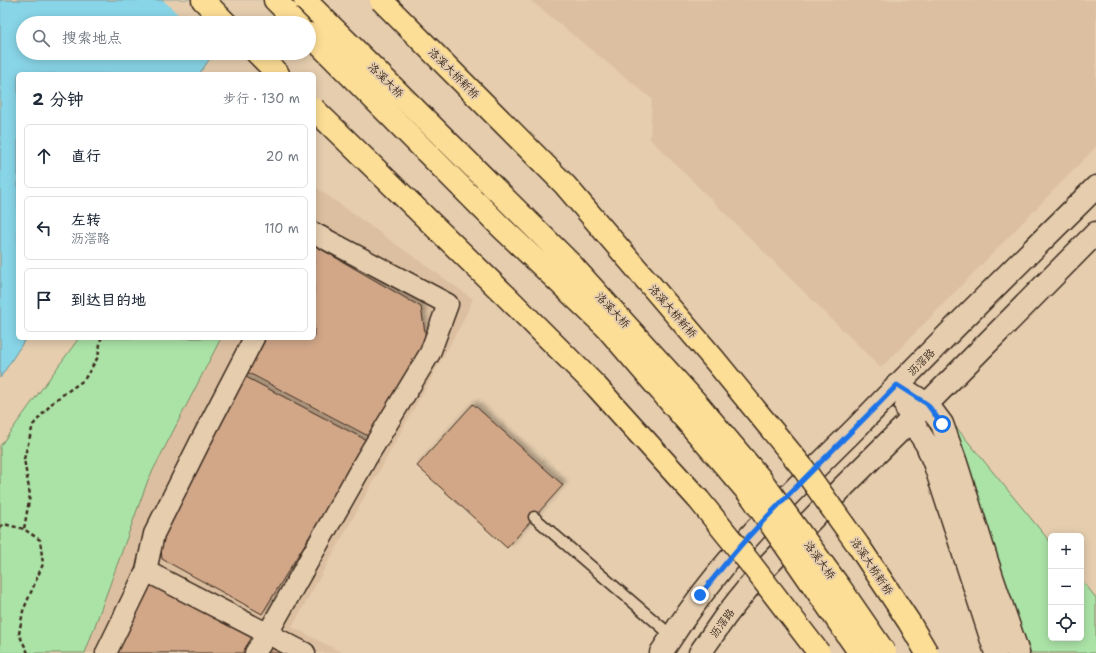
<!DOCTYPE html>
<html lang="zh">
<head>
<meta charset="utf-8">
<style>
	body { margin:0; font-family:"Shantell Sans","LXGW WenKai TC",sans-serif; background:#f2f2f3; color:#1f2937 }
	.controls { position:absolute; right:12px; bottom:12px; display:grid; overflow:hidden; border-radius:6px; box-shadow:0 2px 10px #0003 }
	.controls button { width:36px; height:36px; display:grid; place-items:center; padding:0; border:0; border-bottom:1px solid #e0e1e3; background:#fff; color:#1f2937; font:20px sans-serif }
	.stop { position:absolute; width:12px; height:12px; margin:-9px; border:3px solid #1a73e8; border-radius:50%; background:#fff }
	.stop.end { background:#1a73e8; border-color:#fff; box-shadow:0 1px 4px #0008 }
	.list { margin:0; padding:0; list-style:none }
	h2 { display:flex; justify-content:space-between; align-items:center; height:52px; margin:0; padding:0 16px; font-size:17px }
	h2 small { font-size:13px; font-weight:400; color:#747a83 }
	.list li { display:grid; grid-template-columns:26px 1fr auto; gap:12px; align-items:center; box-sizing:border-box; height:64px; margin:0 8px 8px; padding:0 8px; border:1px solid #e0e1e3; border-radius:6px }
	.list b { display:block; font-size:15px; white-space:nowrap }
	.list p { margin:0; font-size:13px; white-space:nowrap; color:#747a83 }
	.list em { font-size:13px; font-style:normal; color:#747a83 }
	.icon { flex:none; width:22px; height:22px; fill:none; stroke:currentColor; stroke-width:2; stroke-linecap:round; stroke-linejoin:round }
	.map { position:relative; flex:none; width:1096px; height:653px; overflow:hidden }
	.search { position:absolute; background:#fff; box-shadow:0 2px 10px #0003; left:16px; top:16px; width:300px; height:44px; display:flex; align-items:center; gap:10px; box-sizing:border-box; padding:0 14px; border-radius:22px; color:#747a83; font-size:15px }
	.panel { position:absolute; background:#fff; box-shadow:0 2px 10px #0003; left:16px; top:72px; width:300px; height:268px; border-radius:6px }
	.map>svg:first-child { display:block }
	.built { fill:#dcbfa0 }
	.green { fill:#abe3a7; stroke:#738662 }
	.water { fill:#88d5e7; stroke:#699197 }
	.pier { fill:#e5cdae }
	.building { fill:#d1a788; stroke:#3b2a1e; filter:url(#shadow) }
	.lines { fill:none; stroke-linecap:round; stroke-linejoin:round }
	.lane-casing { stroke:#3b2a1e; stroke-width:13 }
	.street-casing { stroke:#3b2a1e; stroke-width:23 }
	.secondary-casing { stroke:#3b2a1e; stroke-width:25 }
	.highway-casing { stroke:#3b2a1e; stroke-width:25 }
	.path { stroke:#3b2a1e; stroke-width:2.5; stroke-dasharray:4 3; stroke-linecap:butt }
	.lane { stroke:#e5cdae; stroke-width:10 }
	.street { stroke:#e5cdae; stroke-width:20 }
	.secondary { stroke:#e5cdae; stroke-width:22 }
	.highway { stroke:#fdde96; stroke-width:22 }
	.highway-bridge-casing { stroke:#3b2a1e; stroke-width:25; stroke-linecap:butt }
	.highway-bridge { stroke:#fdde96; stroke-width:22 }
	.route { stroke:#1a73e8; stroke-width:5 }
	.labels { text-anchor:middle; stroke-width:4; stroke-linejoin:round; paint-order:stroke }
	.street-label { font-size:11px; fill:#3b2a1e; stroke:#e5cdae }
</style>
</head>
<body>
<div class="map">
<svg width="1096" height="653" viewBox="0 0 1096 653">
	<defs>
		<filter id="shadow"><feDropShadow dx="3.5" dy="-3.5" stdDeviation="2" flood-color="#0004"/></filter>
	</defs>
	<rect width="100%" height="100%" fill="#e5cdae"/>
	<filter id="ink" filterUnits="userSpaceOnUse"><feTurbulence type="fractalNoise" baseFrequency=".025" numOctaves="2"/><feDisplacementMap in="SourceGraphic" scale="8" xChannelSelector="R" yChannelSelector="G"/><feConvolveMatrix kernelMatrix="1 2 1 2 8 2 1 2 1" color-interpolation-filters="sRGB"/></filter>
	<g filter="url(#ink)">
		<path class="built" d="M530 0H1096V147L881 368 650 139 652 99Z
			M314 186 473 299 463 321 292 627 343 653H85L148 480 221 338H314Z"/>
		<path class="green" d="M79 338H221L148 480 85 653H0V446Z
			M956 427 1051 543V638H1081V579L1096 598V653H1031L1003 580Z"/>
		<path class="water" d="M0 0H262L241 23H23V53H214L199 74H18V338H26L0 378Z"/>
		<path class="pier" d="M163 0H264L244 23H187Z"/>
		<path class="building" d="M314 245 421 307 426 339 372 438 245 371 263 338H314Z
			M242 375 368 441 262 614 162 559 160 537Z
			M473 404 563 485 507 548 417 466Z
			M149 581 254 639 246 653H116Z
			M270 647 281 653H266Z"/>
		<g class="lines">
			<g class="lane-casing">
				<path id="lane" d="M534 517 672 636"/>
			</g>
			<g class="street-casing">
				<path id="street" d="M254 338 200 442 154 534 146 571 305 653
					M106 653 146 571
					M255 653 268 633 366 459 430 353 448 304 314 233"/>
			</g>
			<g class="secondary-casing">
				<path id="secondary" d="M897 385 927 404 942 424 956 463 992 577 1018 653
					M906 407 911 420 927 445 935 465 996 653
					M661 653C687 612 716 574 748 538 783 499 821 463 858 426 936 345 1016 266 1096 187
					M700 653 725 617 747 589 770 563 842 488 927 404 1096 233"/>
			</g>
			<g class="highway-casing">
				<path id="highway" d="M203 0 226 23
					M275 0 298 23
					M257 53 278 74"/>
			</g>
			<path class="path" d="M0 527 4 524 24 529
				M28 653 19 634 23 611 43 564 40 540 24 529 30 495 24 459 33 425 54 401 84 380 98 357 101 338"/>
			<use href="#lane" class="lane"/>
			<use href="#street" class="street"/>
			<use href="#secondary" class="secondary"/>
			<use href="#highway" class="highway"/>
			<g class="highway-bridge-casing">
				<path id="highway-bridge" d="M305 0 569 262 701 408 759 477 841 589 885 653
					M381 0 565 185 713 358 803 468 858 545 909 622 927 653
					M309 34 501 227 606 327 752 497 860 653
					M314 109 508 298 596 386 699 500 750 563 819 653"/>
			</g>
			<use href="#highway-bridge" class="highway-bridge"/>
		</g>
	</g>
	<g class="lines" filter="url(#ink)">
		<path class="route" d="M700 595C716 575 732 555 749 536 797 484 848 436 897 385L927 404 942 424"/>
	</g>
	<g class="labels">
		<g class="street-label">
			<text transform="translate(454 73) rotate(45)" y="4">洛溪大桥新桥</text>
			<text transform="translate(386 80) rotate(45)" y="4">洛溪大桥</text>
			<text transform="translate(613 310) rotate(47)" y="4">洛溪大桥</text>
			<text transform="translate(673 311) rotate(49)" y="4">洛溪大桥新桥</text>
			<text transform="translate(921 362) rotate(-45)" y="4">沥滘路</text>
			<text transform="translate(820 560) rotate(54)" y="4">洛溪大桥</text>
			<text transform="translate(872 566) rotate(56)" y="4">洛溪大桥新桥</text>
			<text transform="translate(722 623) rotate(-54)" y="4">沥滘路</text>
		</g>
	</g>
</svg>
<div class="controls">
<button>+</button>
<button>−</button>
<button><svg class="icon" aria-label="locate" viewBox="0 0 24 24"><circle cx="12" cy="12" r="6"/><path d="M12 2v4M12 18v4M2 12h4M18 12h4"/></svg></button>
</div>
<div class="stop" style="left:942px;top:424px"></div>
<div class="stop end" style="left:700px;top:595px"></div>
<div class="search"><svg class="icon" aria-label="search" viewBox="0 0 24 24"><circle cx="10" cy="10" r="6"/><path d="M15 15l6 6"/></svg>搜索地点</div>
<section class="panel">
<h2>2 分钟<small>步行 · 130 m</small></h2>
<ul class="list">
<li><svg class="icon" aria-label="ahead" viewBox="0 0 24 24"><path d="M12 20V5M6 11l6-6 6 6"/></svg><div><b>直行</b></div><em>20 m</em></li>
<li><svg class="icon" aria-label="left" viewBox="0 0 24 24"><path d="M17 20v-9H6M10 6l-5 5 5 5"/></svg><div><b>左转</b><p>沥滘路</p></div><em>110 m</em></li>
<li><svg class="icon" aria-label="arrive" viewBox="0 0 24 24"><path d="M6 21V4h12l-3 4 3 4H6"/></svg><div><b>到达目的地</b></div></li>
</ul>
</section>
</div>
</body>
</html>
